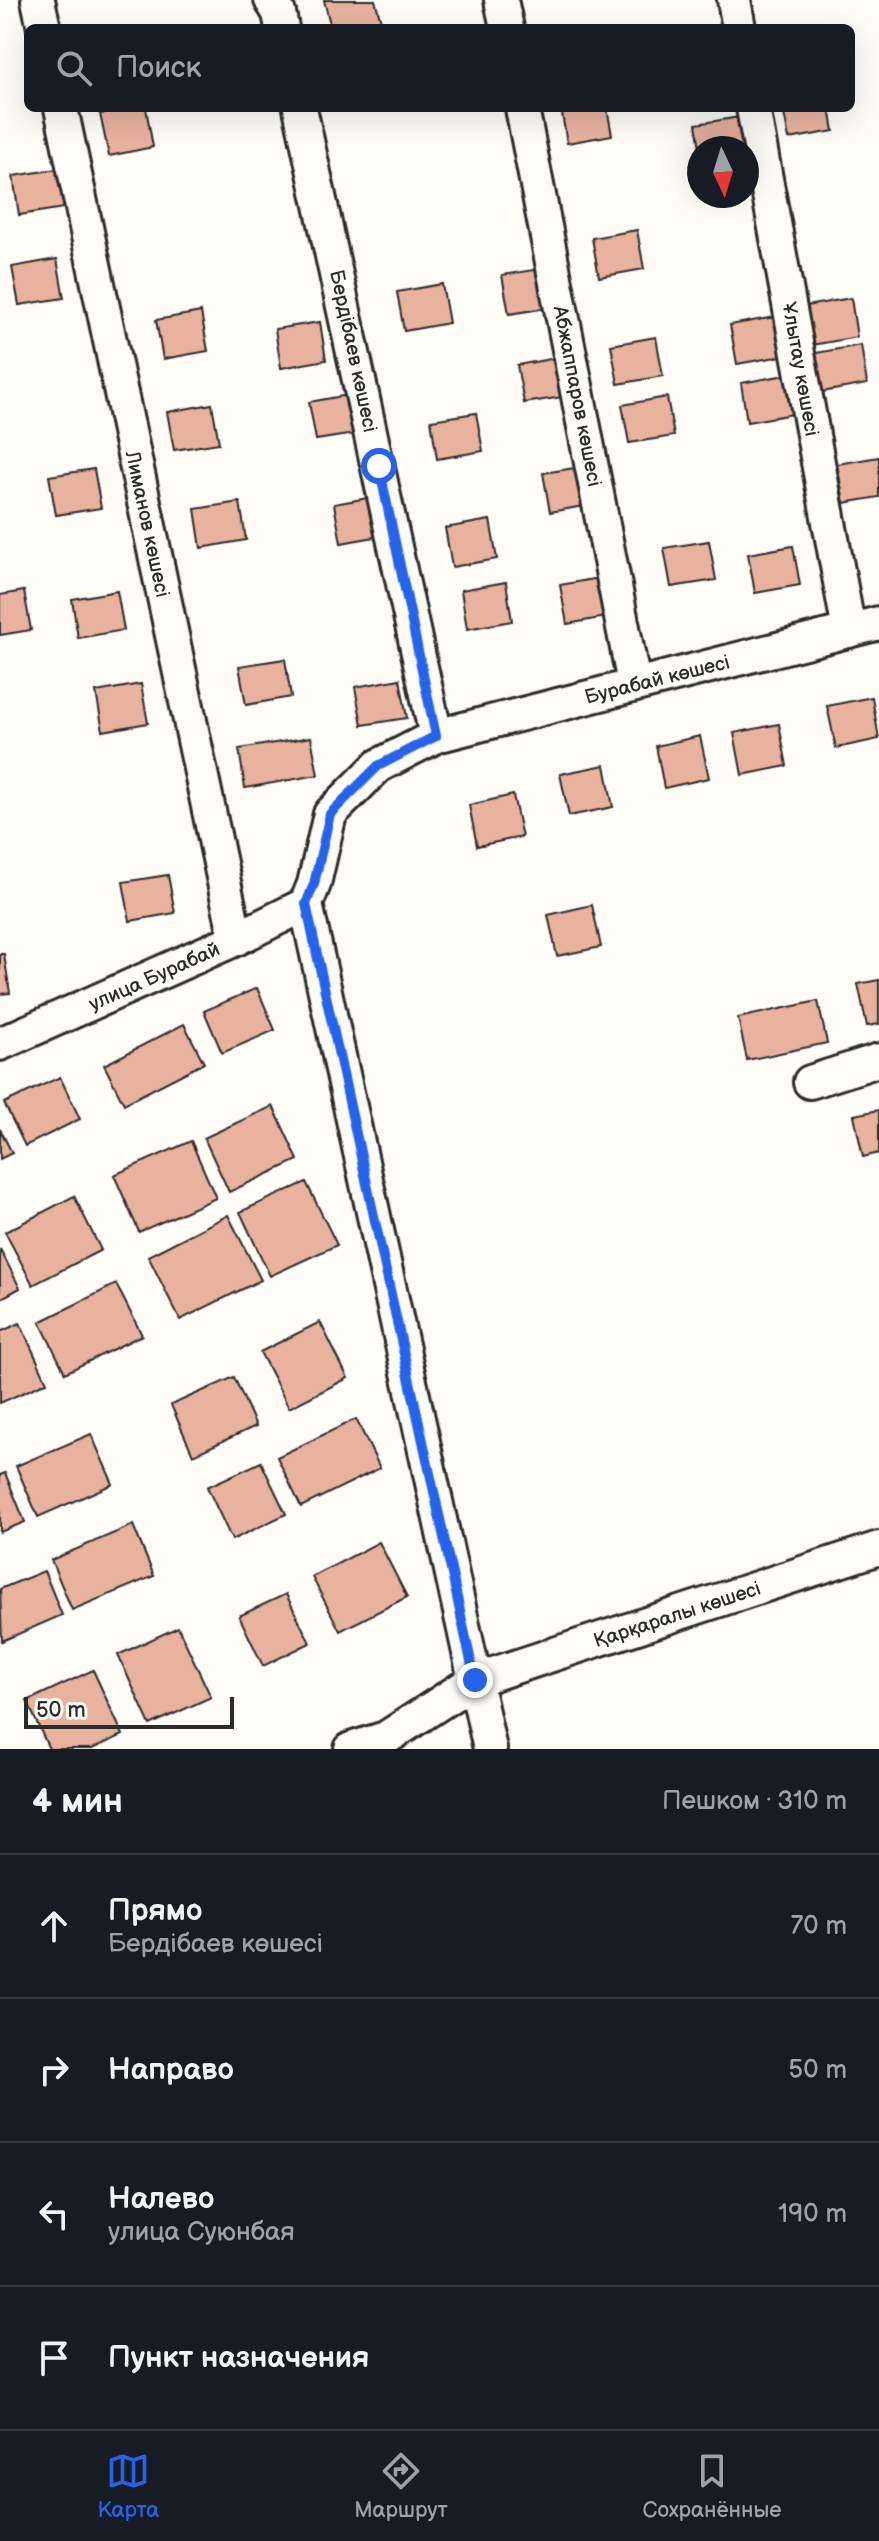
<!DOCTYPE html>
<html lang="ru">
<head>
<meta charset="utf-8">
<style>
	body { margin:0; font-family:"Balsamiq Sans",sans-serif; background:#242831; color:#f1f3f6 }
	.compass { position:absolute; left:687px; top:136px; width:72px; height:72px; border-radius:50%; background:#171b24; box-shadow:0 8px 32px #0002; rotate:176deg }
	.scale { position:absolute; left:24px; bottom:20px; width:210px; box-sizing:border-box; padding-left:8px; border:4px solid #2b2b2b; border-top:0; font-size:22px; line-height:28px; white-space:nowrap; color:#2b2b2b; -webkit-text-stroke:6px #fdfcf7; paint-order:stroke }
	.stop { position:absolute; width:24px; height:24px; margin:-18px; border:6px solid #2563eb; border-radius:50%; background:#fff }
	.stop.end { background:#2563eb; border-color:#fff; box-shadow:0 2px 8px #0008 }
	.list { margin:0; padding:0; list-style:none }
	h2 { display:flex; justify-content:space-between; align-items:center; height:104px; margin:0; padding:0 32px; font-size:34px }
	h2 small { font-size:26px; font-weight:400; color:#9ea1a6 }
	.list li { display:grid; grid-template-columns:52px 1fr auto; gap:24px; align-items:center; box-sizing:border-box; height:144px; padding:0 32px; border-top:2px solid #363941 }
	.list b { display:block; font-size:30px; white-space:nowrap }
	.list p { margin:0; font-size:26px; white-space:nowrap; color:#9ea1a6 }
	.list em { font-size:26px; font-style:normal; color:#9ea1a6 }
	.icon { flex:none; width:44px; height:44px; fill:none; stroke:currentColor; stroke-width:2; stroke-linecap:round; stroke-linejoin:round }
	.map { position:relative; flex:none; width:879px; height:1749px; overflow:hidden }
	.search { position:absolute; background:#171b24; box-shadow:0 8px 32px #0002; left:24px; right:24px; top:24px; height:88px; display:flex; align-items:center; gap:20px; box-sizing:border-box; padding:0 28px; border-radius:12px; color:#9ea1a6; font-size:30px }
	.sheet { height:680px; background:#171b24 }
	nav { display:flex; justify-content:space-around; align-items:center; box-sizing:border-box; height:112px; border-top:2px solid #363941; background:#171b24; font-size:22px; color:#9ea1a6 }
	nav a { display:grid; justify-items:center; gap:4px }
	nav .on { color:#2563eb }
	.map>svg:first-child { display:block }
	.building { fill:#e9b29f; stroke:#2b2b2b; stroke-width:2 }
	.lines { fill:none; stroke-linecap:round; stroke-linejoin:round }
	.minor-casing { stroke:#2b2b2b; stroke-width:38 }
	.minor { stroke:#fdfcf7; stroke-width:32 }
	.route { stroke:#2563eb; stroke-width:10 }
	.labels { text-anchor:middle; stroke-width:6; stroke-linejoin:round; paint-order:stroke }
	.street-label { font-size:20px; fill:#2b2b2b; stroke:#fdfcf7 }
</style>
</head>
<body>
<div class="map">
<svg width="879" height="1749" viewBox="0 0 879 1749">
	<rect width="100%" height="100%" fill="#fdfcf7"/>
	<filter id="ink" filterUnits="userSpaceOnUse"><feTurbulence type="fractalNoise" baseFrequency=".0125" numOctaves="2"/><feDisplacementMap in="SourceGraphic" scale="16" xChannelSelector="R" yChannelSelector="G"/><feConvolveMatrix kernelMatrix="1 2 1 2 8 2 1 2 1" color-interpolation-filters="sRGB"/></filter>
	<g filter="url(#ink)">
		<path class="building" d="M324 0H375L383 28H331Z
			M129 108H146L153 147 109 156 100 114Z
			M561 108H607L612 135 567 143Z
			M783 108H830L834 131 789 139Z
			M740 117 746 148H700L696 124Z
			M58 169 64 208 19 215 13 176Z
			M637 230 644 269 599 277 592 238Z
			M57 259 64 298 19 305 12 267Z
			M547 268 554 307 509 314 502 275Z
			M442 284 449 323 404 331 397 292Z
			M851 298 857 337 812 345 806 306Z
			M201 312 208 351 163 359 156 320Z
			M775 317 782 356 737 364 730 325Z
			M320 322 326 360 281 368 275 329Z
			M656 337 663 376 618 384 611 345Z
			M861 345 867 384 822 392 816 353Z
			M562 357 569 396 524 403 517 365Z
			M786 375 793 414 747 422 741 383Z
			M354 394 361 433 316 440 309 402Z
			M667 397 674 436 629 443 622 405Z
			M212 404 219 443 174 450 167 412Z
			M476 413 483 451 437 459 431 420Z
			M879 457V497L844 503 837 464Z
			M588 466 595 504 550 512 543 473Z
			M94 469 101 508 56 515 49 476Z
			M379 496 386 535 341 543 334 504Z
			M240 502 246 540 201 548 195 509Z
			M490 520 497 559 452 567 445 528Z
			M709 541 716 580 671 587 664 548Z
			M793 546 800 585 755 593 748 554Z
			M605 577 612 616 567 624 560 585Z
			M506 582 512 621 467 629 461 590Z
			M24 591 31 630 0 635V595Z
			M117 591 124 630 78 638 72 599Z
			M285 659 291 697 246 705 239 666Z
			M400 679 407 718 362 725 355 687Z
			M141 684 148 723 103 731 96 692Z
			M872 697 879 739 836 748 827 706Z
			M779 724 787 766 742 775 734 733Z
			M700 736 709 778 664 788 656 746Z
			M311 737 318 775 245 788 239 749Z
			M605 765 613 807 569 816 560 774Z
			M513 795 522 837 477 846 469 805Z
			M168 875 175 913 130 921 123 882Z
			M592 905 601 947 557 956 548 915Z
			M0 954H4L10 993 0 994Z
			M879 980V1024L867 1026 858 984Z
			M257 988 275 1030 222 1053 204 1011Z
			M818 1001 827 1043 747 1060 738 1018Z
			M184 1024 204 1063 124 1104 104 1065Z
			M60 1077 80 1119 25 1146 4 1103Z
			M273 1106 298 1160 229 1192 204 1138Z
			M879 1110V1153L863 1157 854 1115Z
			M0 1129 12 1153 0 1159Z
			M191 1141 216 1198 139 1232 114 1175Z
			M306 1182 337 1245 270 1276 240 1212Z
			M74 1196 101 1250 33 1285 5 1232Z
			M228 1215 261 1280 180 1320 148 1256Z
			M0 1249 20 1288 0 1299Z
			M116 1284 142 1335 65 1373 40 1322Z
			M320 1322 348 1378 289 1408 260 1352Z
			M20 1323 47 1382 0 1403V1332Z
			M234 1377 256 1426 193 1455 171 1405Z
			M356 1419 380 1468 301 1507 277 1457Z
			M91 1434 113 1484 38 1517 16 1466Z
			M261 1462 286 1514 232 1540 207 1487Z
			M5 1473 25 1522 0 1532V1475Z
			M133 1525 154 1576 72 1610 51 1560Z
			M379 1542 407 1597 340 1631 312 1577Z
			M44 1571 62 1615 2 1641 0 1589Z
			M286 1594 310 1643 263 1666 239 1616Z
			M178 1627 211 1697 150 1725 118 1655Z
			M93 1670 123 1735 92 1749H49L27 1701Z"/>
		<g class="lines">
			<g class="minor-casing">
				<path id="minor" d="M38 0 44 28
					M271 0 279 13 282 28
					M501 0 507 28
					M734 0 739 28
					M61 108 236 939
					M300 108 436 736
					M522 108 634 684
					M753 108 849 631
					M306 904 490 1749
					M306 904 314 884 330 814 378 766 436 736 879 623
					M0 1044 236 939 306 904
					M810 1082 879 1060
					M351 1749 386 1738 475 1680 879 1548"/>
			</g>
			<use href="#minor" class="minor"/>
		</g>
	</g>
	<g class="lines" filter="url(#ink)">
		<path class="route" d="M379 466 436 736 378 766 330 814 314 884 306 904 475 1680"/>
	</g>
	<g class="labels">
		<g class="street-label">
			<text transform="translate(354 351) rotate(78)" y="7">Бердібаев көшесі</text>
			<text transform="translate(801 369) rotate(80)" y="7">Ұлытау көшесі</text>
			<text transform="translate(578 396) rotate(79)" y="7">Абжаппаров көшесі</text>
			<text transform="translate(148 524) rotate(78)" y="7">Лиманов көшесі</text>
			<text transform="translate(657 679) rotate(-14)" y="7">Бурабай көшесі</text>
			<text transform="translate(154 976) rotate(-24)" y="7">улица Бурабай</text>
			<text transform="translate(677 1614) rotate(-18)" y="7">Қарқаралы көшесі</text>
		</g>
	</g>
</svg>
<svg class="compass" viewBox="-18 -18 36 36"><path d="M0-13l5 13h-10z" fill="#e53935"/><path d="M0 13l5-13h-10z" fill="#9ea1a6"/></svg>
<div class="scale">50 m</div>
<div class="stop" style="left:379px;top:466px"></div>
<div class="stop end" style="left:475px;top:1680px"></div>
<div class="search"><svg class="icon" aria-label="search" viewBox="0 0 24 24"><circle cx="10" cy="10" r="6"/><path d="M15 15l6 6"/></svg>Поиск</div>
</div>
<section class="sheet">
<h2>4 мин<small>Пешком · 310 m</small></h2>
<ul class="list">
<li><svg class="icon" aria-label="ahead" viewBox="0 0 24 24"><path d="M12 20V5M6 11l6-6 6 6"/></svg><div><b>Прямо</b><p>Бердібаев көшесі</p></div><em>70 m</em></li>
<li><svg class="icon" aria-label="right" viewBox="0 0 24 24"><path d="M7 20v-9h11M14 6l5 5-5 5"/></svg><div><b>Направо</b></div><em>50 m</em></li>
<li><svg class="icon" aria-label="left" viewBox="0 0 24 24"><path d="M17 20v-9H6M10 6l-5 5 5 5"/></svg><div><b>Налево</b><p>улица Суюнбая</p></div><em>190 m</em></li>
<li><svg class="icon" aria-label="arrive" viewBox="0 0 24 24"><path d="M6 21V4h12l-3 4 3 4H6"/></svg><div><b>Пункт назначения</b></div></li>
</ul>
</section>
<nav>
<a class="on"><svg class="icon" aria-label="map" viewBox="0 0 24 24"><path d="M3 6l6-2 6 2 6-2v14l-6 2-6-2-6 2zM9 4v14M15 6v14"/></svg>Карта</a>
<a><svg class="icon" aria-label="directions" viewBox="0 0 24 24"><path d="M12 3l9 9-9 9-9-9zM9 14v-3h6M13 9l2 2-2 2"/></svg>Маршрут</a>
<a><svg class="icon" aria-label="saved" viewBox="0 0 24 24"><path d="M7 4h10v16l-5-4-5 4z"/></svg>Сохранённые</a>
</nav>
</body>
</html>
